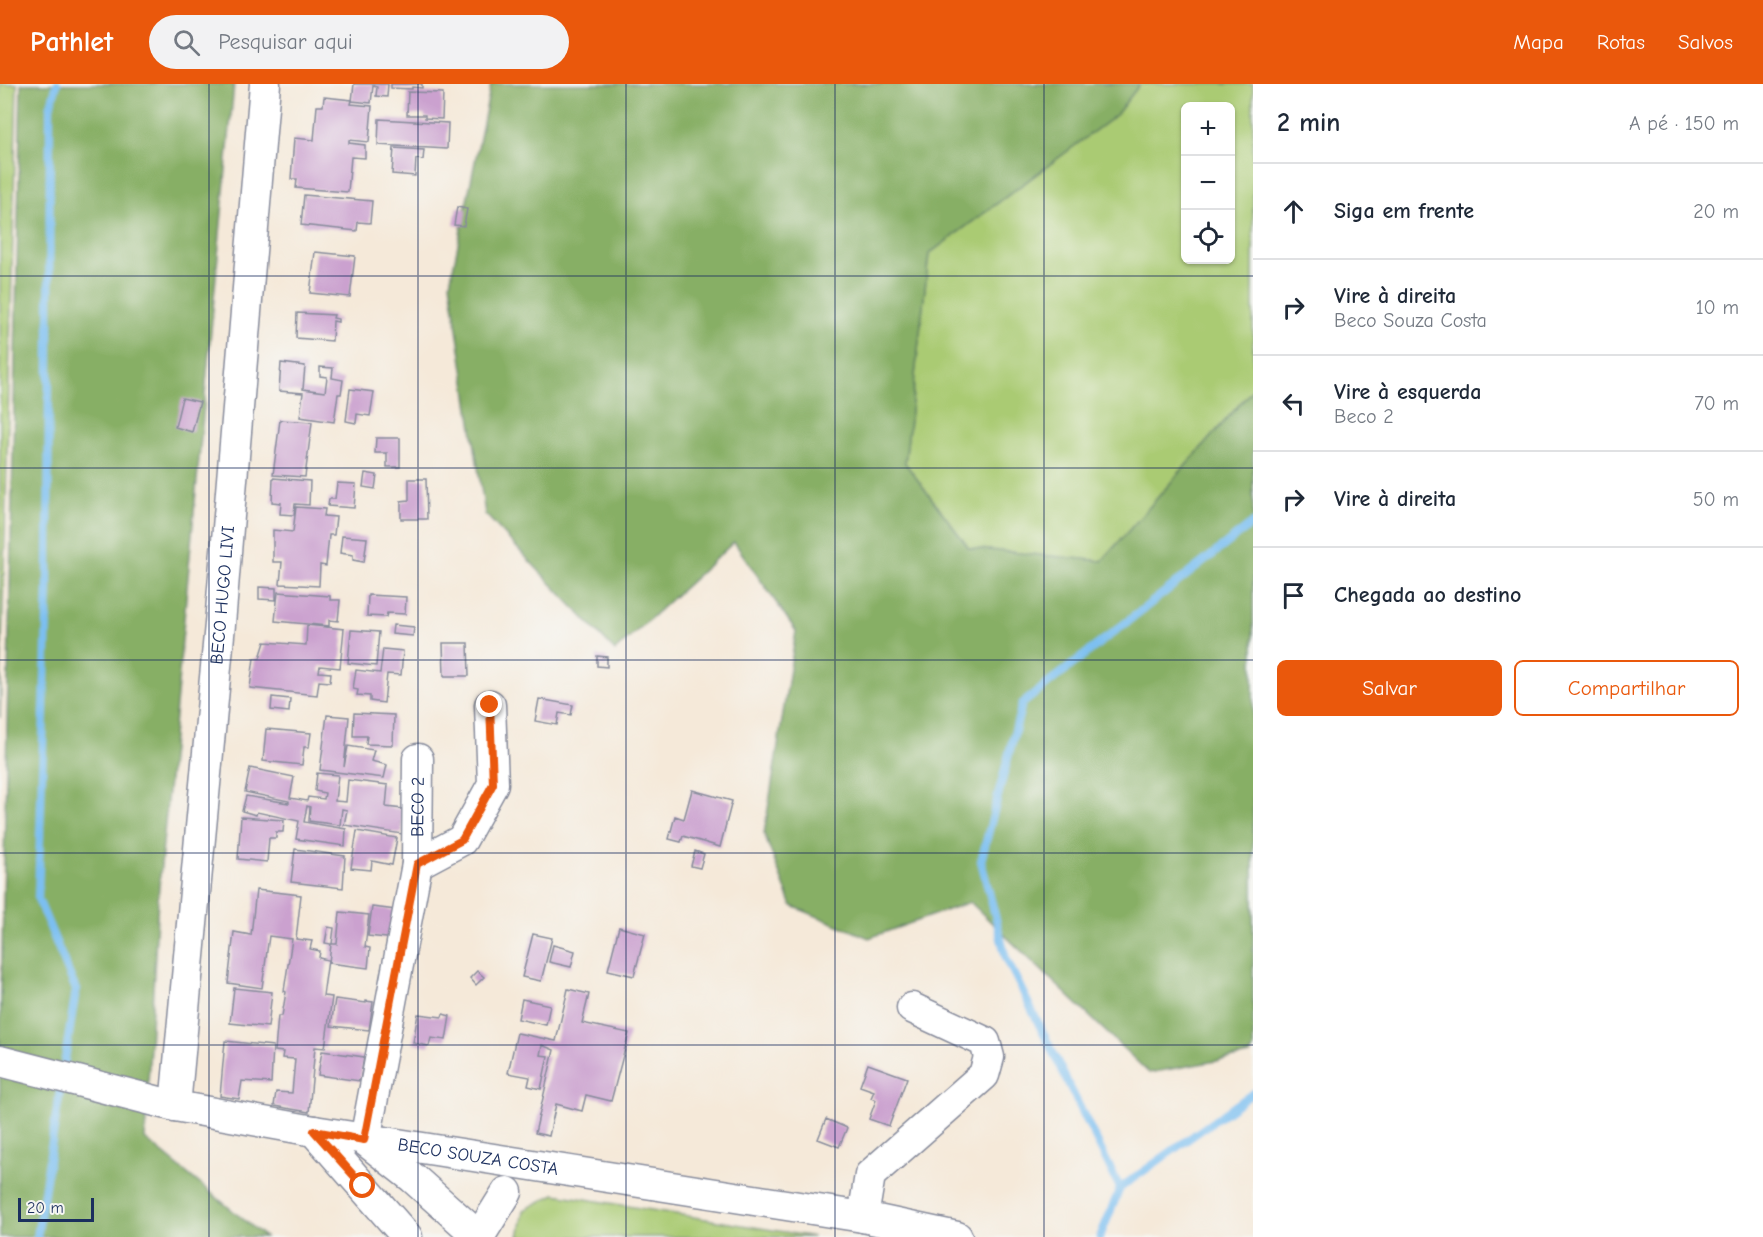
<!DOCTYPE html>
<html lang="pt">
<head>
<meta charset="utf-8">
<style>
	body { margin:0; font-family:"Comic Neue",sans-serif; background:#f2f2f3; color:#1f2937 }
	.controls { position:absolute; right:18px; top:18px; display:grid; overflow:hidden; border-radius:9px; box-shadow:0 2px 4px #0004 }
	.controls button { width:54px; height:54px; display:grid; place-items:center; padding:0; border:0; border-bottom:2px solid #e0e1e3; background:#fff; color:#1f2937; font:30px sans-serif }
	.scale { position:absolute; left:18px; bottom:15px; width:76px; box-sizing:border-box; padding-left:6px; border:3px solid #1b2f5e; border-top:0; font-size:16px; line-height:21px; white-space:nowrap; color:#1b2f5e; -webkit-text-stroke:4px #f6f6f2; paint-order:stroke }
	.stop { position:absolute; width:18px; height:18px; margin:-14px; border:4px solid #ea580c; border-radius:50%; background:#fff }
	.stop.end { background:#ea580c; border-color:#fff; box-shadow:0 2px 6px #0008 }
	.list { margin:0; padding:0; list-style:none }
	h2 { display:flex; justify-content:space-between; align-items:center; height:78px; margin:0; padding:0 24px; font-size:26px }
	h2 small { font-size:20px; font-weight:400; color:#747a83 }
	.list li { display:grid; grid-template-columns:39px 1fr auto; gap:18px; align-items:center; box-sizing:border-box; height:96px; padding:0 24px; border-top:2px solid #e0e1e3 }
	.list b { display:block; font-size:22px; white-space:nowrap }
	.list p { margin:0; font-size:20px; white-space:nowrap; color:#747a83 }
	.list em { font-size:20px; font-style:normal; color:#747a83 }
	.actions { display:flex; gap:12px; padding:18px 24px }
	.actions a { flex:1; padding:14px 0; border:2px solid #ea580c; border-radius:9px; text-align:center; font-size:21px; color:#ea580c }
	.actions .main { background:#ea580c; color:#fff }
	.icon { flex:none; width:33px; height:33px; fill:none; stroke:currentColor; stroke-width:2; stroke-linecap:round; stroke-linejoin:round }
	.map { position:relative; flex:none; width:1253px; height:1153px; overflow:hidden }
	header { display:flex; align-items:center; gap:36px; box-sizing:border-box; height:84px; padding:0 30px; background:#ea580c; color:#fff }
	header strong { font-size:28px }
	nav { display:flex; gap:33px; margin-inline-start:auto; font-size:21px }
	.search { width:420px; height:54px; background:#f2f2f3; display:flex; align-items:center; gap:15px; box-sizing:border-box; padding:0 21px; border-radius:33px; color:#747a83; font-size:22px }
	main { display:flex }
	aside { flex:1; background:#fff }
	.map>svg:first-child { display:block }
	.green { fill:#aacb73; stroke:#627d68; stroke-width:1.5; fill-rule:evenodd }
	.forest { fill:#87af65; stroke:#516f62; stroke-width:1.5 }
	.lines { fill:none; stroke-linecap:round; stroke-linejoin:round }
	.stream { stroke:#7bbff1; stroke-width:8 }
	.building { fill:#cba1cf }
	.minor-casing { stroke:#888c9c; stroke-width:33 }
	.minor { stroke:#fff; stroke-width:30 }
	.route { stroke:#ea580c; stroke-width:8 }
	.grid { fill:none; stroke:#1b2f5e; stroke-width:1.5; stroke-opacity:0.55 }
	.labels { text-anchor:middle; stroke-width:4.5; stroke-linejoin:round; paint-order:stroke }
	.street-label { font-size:18px; fill:#1b2f5e; stroke:#f6f6f2 }
</style>
</head>
<body>
<header>
<strong>Pathlet</strong>
<div class="search"><svg class="icon" aria-label="search" viewBox="0 0 24 24"><circle cx="10" cy="10" r="6"/><path d="M15 15l6 6"/></svg>Pesquisar aqui</div>
<nav><a>Mapa</a><a>Rotas</a><a>Salvos</a></nav>
</header>
<main>
<div class="map">
<svg width="1253" height="1153" viewBox="0 0 1253 1153">
	<rect width="100%" height="100%" fill="#f6f6f2"/>
	<filter id="ink" filterUnits="userSpaceOnUse"><feTurbulence type="fractalNoise" baseFrequency=".0167" numOctaves="2"/><feDisplacementMap in="SourceGraphic" scale="12" xChannelSelector="R" yChannelSelector="G"/><feConvolveMatrix kernelMatrix="1 2 1 2 8 2 1 2 1" color-interpolation-filters="sRGB"/></filter>
	<filter id="wash" filterUnits="userSpaceOnUse"><feTurbulence type="fractalNoise" baseFrequency=".008" numOctaves="4" result="noise"/><feDisplacementMap in="SourceGraphic" scale="24" xChannelSelector="R" yChannelSelector="G"/><feGaussianBlur stdDeviation="1.35" result="paint"/><feColorMatrix in="noise" values="0 0 0 0 0 0 0 0 0 0 0 0 0 0 0 0 0 1.4 0 .05"/><feComposite in="paint" operator="in"/></filter>
	<g filter="url(#wash)">
		<rect width="100%" height="100%" fill="#f5e9d9"/>
		<path class="green" d="M0 0H17L0 634Z
			M1140 0H1253V305L1102 477 969 464 905 379 929 170 1116 31ZM1186 22H1230V176H1186Z
			M555 1110 814 1153H519L524 1126Z"/>
		<path class="forest" d="M21 0H234L158 814 145 1055 265 1153H0V961Z
			M491 0H1140L1116 31 929 170 905 379 969 464 1102 477 1253 305V965L1250 971 1149 989 970 818 869 854 792 822 764 750 796 547 734 458 615 567 485 430 450 199Z"/>
		<g class="lines">
			<path class="stream" d="M57 0 50 24 48 503 38 815 76 906 63 988
				M1120 1104 1006 874 981 777 1022 620 1253 439
				M37 1153 61 1000
				M1100 1153 1120 1104 1253 1009"/>
		</g>
		<g id="blocks">
			<path class="building" d="M354 0H388L387 13 376 12 377 3 373 2 371 19 352 17Z
				M391 0H422V4L412 3V5L391 4Z
				M408 8 443 9 442 35 425 34V31H407Z
				M324 13 352 16 351 20 372 22 369 58 349 56V59L365 61V74L351 73 348 108 296 104 297 95H291L294 54 314 56 317 22H323Z
				M379 35 448 39 447 65 378 61Z
				M394 64 424 66 423 76 416 75 415 92 392 90Z
				M304 111 372 117 370 139 358 138 357 147 301 141Z
				M457 123 467 125 464 142 454 141Z
				M315 168 355 172 350 213 310 209Z
				M297 229 334 231 333 234 338 235V238L333 237 332 257 296 254Z
				M281 279 305 282 303 305 325 308 327 293 320 292V283L333 284 332 294 343 296 341 310H338L334 338 300 333 303 309 279 307Z
				M350 305 374 308 370 332 357 330 356 339 346 337Z
				M182 314 200 318 192 348 175 343Z
				M280 336 312 338 305 393 273 391Z
				M376 354H400V383H387V369H375Z
				M365 389 377 391 375 405 363 403Z
				M273 394 310 397 309 421 295 420 294 431 280 430 281 419 272 418Z
				M409 395H426L427 435H401V417L409 416Z
				M337 399 356 400 354 424 328 422 329 415H335Z
				M296 423 325 425 324 432 336 433 334 451H329L326 482 320 481 319 502 280 500 282 478H273V446L293 448Z
				M342 452 367 454 364 478 353 476V471L340 469Z
				M259 503 276 504V516L259 515Z
				M278 508 330 512V516H340L338 537 329 536V542L275 537Z
				M368 511 406 513 405 530 387 529 386 533 367 532Z
				M307 541 344 545 340 584 320 582 319 588 331 589 330 598 319 597 317 611 250 604 254 574H260L265 558 306 561Z
				M393 541 414 543 413 552 392 550Z
				M351 546 379 548 376 582 348 579Z
				M443 559H468L469 592H444Z
				M383 565 403 567 401 591 387 590 384 619 370 617V612L357 611 358 606 353 605 356 586 380 589Z
				M597 572 607 573V583L597 582Z
				M272 613 290 615 289 628 271 626Z
				M539 615 573 621 571 631 559 629 557 641 535 637Z
				M354 629 394 631 393 661 366 660 367 652H353Z
				M327 631 349 633 344 683 348 662 374 666 371 677 387 681 384 694 320 686Z
				M266 645 311 649 309 663H304L302 681 263 677Z
				M250 684 294 693 290 714 307 717 308 713 324 715 325 709 315 707 317 689 338 691 335 717 346 718 348 696 388 701 386 723 403 725 402 750 344 741 347 726 342 725 340 741 309 737 310 723 307 722 304 738 346 745 345 762 296 755 299 737 257 728 256 731 242 727 246 712 289 719V717L245 708Z
				M692 706 732 717 720 763 683 752 681 758 669 755 675 732 684 735Z
				M241 733 284 736 283 748H276V754H269L267 778 238 775Z
				M357 747 397 754 392 781 372 777 371 786 351 784Z
				M295 765 345 772 343 804 291 798Z
				M695 767 704 770 700 784 691 782Z
				M256 806 301 811 296 855 312 857 310 865 320 867 319 874 328 876 323 912 332 913 325 964 315 963 309 1028 274 1022 276 1008 292 1009 295 975 282 974 283 968 275 967 278 932H282L286 908 284 907 292 855 269 852 262 904 228 899 234 848 251 851Z
				M372 823 396 826V855L368 852Z
				M340 828 369 831 365 863 370 864 368 884 329 879 331 860 325 859 328 843 334 844 332 860H337Z
				M619 843 645 850 634 892 608 886Z
				M533 850 552 854 541 897 522 893Z
				M553 861 575 867 571 883 549 878Z
				M477 887 484 893 476 901 470 894Z
				M234 904 272 908 268 943 230 939Z
				M568 905 589 910 582 939 629 949 611 1017 586 1011 582 1027 556 1020 549 1052 535 1049 554 966 542 961 540 971 548 972 541 1005 528 1002 530 993 508 989 517 949 556 957Z
				M335 915 366 919V917L373 918 369 946 331 942Z
				M522 915 550 921 546 941 518 935Z
				M418 930 442 933 443 930 450 932 446 956 431 954 429 962 413 959Z
				M225 957 273 962 271 999 242 997 239 1015 220 1012Z
				M322 967 364 973 360 997 318 991Z
				M868 980 907 994 889 1042 869 1035 876 1016 871 1014 874 1007 860 1002Z
				M826 1035 847 1044 839 1063 818 1055Z"/>
		</g>
	</g>
	<g filter="url(#ink)">
		<use href="#blocks" fill-opacity="0" stroke="#888c9c" stroke-width="1.5"/>
		<g class="lines">
			<g class="minor-casing">
				<g id="minor">
					<path d="M417 780 462 756 493 700 490 621"/>
					<path id="s1" d="M0 977 175 1022 314 1047 863 1133 957 1153"/>
					<path id="s2" d="M175 1022 220 540 265 0"/>
					<path d="M314 1047 407 1153"/>
					<path id="s3" d="M365 1056 417 780 418 675"/>
					<path d="M367 1058 413 1094 479 1153"/>
					<path d="M863 1133 870 1091 984 991 989 973 985 958 912 924"/>
					<path d="M479 1153 507 1108"/>
				</g>
			</g>
			<use href="#minor" class="minor"/>
		</g>
	</g>
	<g class="lines" filter="url(#ink)">
		<path class="route" d="M363 1102 314 1047 364 1056 417 780 462 756 493 700 490 621"/>
	</g>
	<path class="grid" d="M209 0V1153M418 0V1153M626 0V1153M835 0V1153M1044 0V1153M0 192H1253M0 384H1253M0 576H1253M0 769H1253M0 961H1253"/>
	<g class="labels">
		<g class="street-label">
			<text dy="6" stroke="none"><textPath href="#s2" startOffset="513">BECO HUGO LIVI</textPath></text>
			<text dy="6" stroke="none"><textPath href="#s3" startOffset="338">BECO 2</textPath></text>
			<text dy="6" stroke="none"><textPath href="#s1" startOffset="488">BECO SOUZA COSTA</textPath></text>
		</g>
	</g>
</svg>
<div class="controls">
<button>+</button>
<button>−</button>
<button><svg class="icon" aria-label="locate" viewBox="0 0 24 24"><circle cx="12" cy="12" r="6"/><path d="M12 2v4M12 18v4M2 12h4M18 12h4"/></svg></button>
</div>
<div class="scale">20 m</div>
<div class="stop" style="left:363px;top:1102px"></div>
<div class="stop end" style="left:490px;top:621px"></div>
</div>
<aside>
<h2>2 min<small>A pé · 150 m</small></h2>
<ul class="list">
<li><svg class="icon" aria-label="ahead" viewBox="0 0 24 24"><path d="M12 20V5M6 11l6-6 6 6"/></svg><div><b>Siga em frente</b></div><em>20 m</em></li>
<li><svg class="icon" aria-label="right" viewBox="0 0 24 24"><path d="M7 20v-9h11M14 6l5 5-5 5"/></svg><div><b>Vire à direita</b><p>Beco Souza Costa</p></div><em>10 m</em></li>
<li><svg class="icon" aria-label="left" viewBox="0 0 24 24"><path d="M17 20v-9H6M10 6l-5 5 5 5"/></svg><div><b>Vire à esquerda</b><p>Beco 2</p></div><em>70 m</em></li>
<li><svg class="icon" aria-label="right" viewBox="0 0 24 24"><path d="M7 20v-9h11M14 6l5 5-5 5"/></svg><div><b>Vire à direita</b></div><em>50 m</em></li>
<li><svg class="icon" aria-label="arrive" viewBox="0 0 24 24"><path d="M6 21V4h12l-3 4 3 4H6"/></svg><div><b>Chegada ao destino</b></div></li>
</ul>
<div class="actions"><a class="main">Salvar</a><a>Compartilhar</a></div>
</aside>
</main>
</body>
</html>
